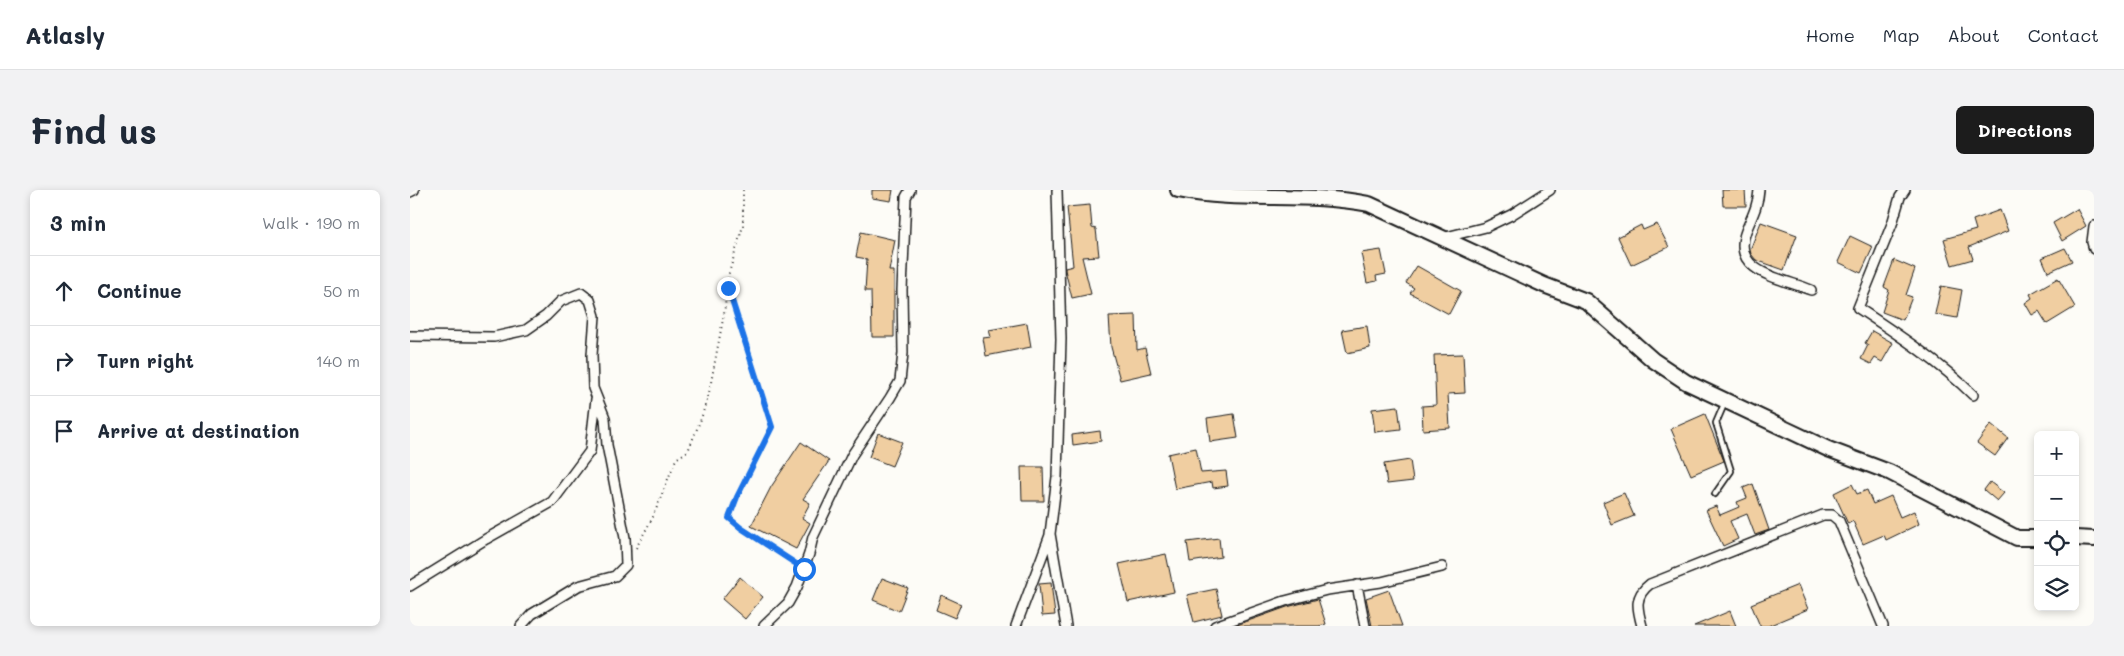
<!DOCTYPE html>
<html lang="en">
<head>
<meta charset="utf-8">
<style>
	body { margin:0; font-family:Mali,sans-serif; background:#f2f2f3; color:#1f2937 }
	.controls { position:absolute; right:15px; bottom:15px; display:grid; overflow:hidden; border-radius:8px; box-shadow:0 2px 8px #0003 }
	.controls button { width:45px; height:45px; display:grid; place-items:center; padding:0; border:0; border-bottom:1px solid #e0e1e3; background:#fff; color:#1f2937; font:25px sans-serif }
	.stop { position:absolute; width:15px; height:15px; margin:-11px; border:4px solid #1a73e8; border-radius:50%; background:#fff }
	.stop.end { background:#1a73e8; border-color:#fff; box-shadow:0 1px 5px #0008 }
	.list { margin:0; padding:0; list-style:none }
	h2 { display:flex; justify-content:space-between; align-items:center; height:65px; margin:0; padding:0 20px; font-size:21px }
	h2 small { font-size:16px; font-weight:400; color:#747a83 }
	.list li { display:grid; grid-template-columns:32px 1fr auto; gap:15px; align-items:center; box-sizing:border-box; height:70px; padding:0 20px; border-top:1px solid #e0e1e3 }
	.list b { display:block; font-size:19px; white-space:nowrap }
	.list em { font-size:16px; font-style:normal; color:#747a83 }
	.icon { flex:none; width:28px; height:28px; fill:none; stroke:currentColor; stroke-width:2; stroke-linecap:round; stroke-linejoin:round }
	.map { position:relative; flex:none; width:1684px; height:436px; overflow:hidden; border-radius:8px }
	header { display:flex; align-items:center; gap:30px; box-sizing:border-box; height:70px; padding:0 25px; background:#fff; border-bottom:1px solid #e0e1e3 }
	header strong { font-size:24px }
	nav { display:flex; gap:28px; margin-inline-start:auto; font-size:18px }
	.intro { display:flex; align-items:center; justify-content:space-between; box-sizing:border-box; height:120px; padding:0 30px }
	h1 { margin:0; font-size:35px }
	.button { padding:12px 22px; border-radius:8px; background:#1c1c1c; color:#fff; font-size:18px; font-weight:700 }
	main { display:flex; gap:30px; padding:0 30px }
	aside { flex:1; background:#fff; border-radius:8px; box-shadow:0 2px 8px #0003 }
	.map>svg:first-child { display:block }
	.building { fill:#f0cea1; stroke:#1c1c1c }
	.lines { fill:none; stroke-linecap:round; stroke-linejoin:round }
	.lane-casing { stroke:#1c1c1c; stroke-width:8 }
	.street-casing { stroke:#1c1c1c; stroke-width:12 }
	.secondary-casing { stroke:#1c1c1c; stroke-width:18 }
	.path { stroke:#1c1c1c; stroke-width:2; stroke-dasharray:1 4; stroke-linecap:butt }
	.lane { stroke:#fdfcf7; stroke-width:4.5 }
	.street { stroke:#fdfcf7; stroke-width:9 }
	.secondary { stroke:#fdfcf7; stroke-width:14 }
	.route { stroke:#1a73e8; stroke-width:6 }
</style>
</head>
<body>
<header>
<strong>Atlasly</strong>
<nav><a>Home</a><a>Map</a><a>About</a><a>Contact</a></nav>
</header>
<div class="intro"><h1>Find us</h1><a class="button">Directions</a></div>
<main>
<aside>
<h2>3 min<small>Walk · 190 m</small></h2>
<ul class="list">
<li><svg class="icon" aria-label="ahead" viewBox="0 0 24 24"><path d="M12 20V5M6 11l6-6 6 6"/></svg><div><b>Continue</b></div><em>50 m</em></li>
<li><svg class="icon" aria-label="right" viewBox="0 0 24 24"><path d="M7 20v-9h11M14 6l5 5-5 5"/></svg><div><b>Turn right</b></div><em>140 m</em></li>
<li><svg class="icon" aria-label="arrive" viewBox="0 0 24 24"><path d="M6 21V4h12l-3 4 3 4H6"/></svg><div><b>Arrive at destination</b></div></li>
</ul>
</aside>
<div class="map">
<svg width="1684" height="436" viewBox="0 0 1684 436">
	<rect width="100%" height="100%" fill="#fdfcf7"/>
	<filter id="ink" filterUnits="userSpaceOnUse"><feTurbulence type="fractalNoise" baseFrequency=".02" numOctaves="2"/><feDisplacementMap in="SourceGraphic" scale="10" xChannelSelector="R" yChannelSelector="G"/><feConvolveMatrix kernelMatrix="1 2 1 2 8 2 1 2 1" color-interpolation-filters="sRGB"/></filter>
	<g filter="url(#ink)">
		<path class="building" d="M462 0H483L481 11 462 8Z
			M1312 0H1335L1336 16H1313Z
			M680 15 682 38 686 39 689 66 672 67 681 104 662 108 655 80V78L663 76 657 17Z
			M1667 19 1676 36 1652 51 1643 33Z
			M1590 20 1598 41 1559 57 1563 69 1542 75 1534 49 1566 40 1563 30Z
			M1351 32 1387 45 1374 80 1346 70 1341 64 1340 60Z
			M1247 34 1259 57 1221 75 1208 47 1231 35 1233 40Z
			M451 42 485 50 479 81H484V147H462L461 101H455L457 69 446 67Z
			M1440 46 1463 57 1451 83 1428 72Z
			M1655 58 1662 71 1638 82 1632 68Z
			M971 60 976 84 966 86 967 91 957 93 951 63Z
			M1484 70 1505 79 1496 105 1502 107 1493 130 1472 122 1479 100 1474 97Z
			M1007 76 1051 101 1039 124 1000 103 1004 98 996 93Z
			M1648 88 1665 117 1637 134 1629 121 1622 125 1615 113 1622 108 1620 104Z
			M1531 96 1552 100 1547 128 1525 124Z
			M726 125 727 160 735 158 741 183 710 190 701 157 699 126Z
			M617 133 621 157 576 166 573 148 581 147 579 140Z
			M957 136 960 158 937 163 932 140Z
			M1462 141 1483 153 1472 172 1465 168 1461 174 1451 169 1458 155 1455 153Z
			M1053 164 1055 203 1038 204 1040 238 1013 240 1012 216 1026 215 1024 165Z
			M988 216 991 239 965 242 962 219Z
			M824 224 828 248 800 252 797 228Z
			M1295 224 1314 271 1281 285 1261 239Z
			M1581 234 1598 248 1585 266 1567 253Z
			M690 241 691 251 663 255 662 245Z
			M468 243 492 252 482 276 459 267Z
			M391 252 419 271 393 309 400 313 392 328 400 333 386 359 341 336 361 297Z
			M786 258 791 283 816 281 818 296 803 298 802 292 765 299 758 264Z
			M1000 270 1003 291 977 294 974 274Z
			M611 277H633L634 311H612Z
			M1580 292 1594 303 1587 311 1574 300Z
			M1343 294 1359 340 1345 345 1337 324 1320 331 1328 349 1313 356 1296 320 1306 316 1310 325 1329 317 1327 312 1337 308 1333 298Z
			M1442 294 1447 304 1457 300 1463 314 1481 306 1490 327 1504 321 1509 334 1476 350 1474 345 1453 354 1443 331 1438 334 1424 303Z
			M1214 303 1224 326 1202 335 1193 312Z
			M809 348 811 367 780 372 777 352Z
			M756 364 764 402 718 412 709 374Z
			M330 387 353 407 335 429 312 409Z
			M472 388 498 398 489 421 463 410Z
			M641 393 645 425 632 426 629 394Z
			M1388 395 1398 419 1358 436H1350L1341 414Z
			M806 399 812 425 784 432 777 405Z
			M979 400 992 436H962L956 408Z
			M531 405 551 414 545 428 526 420Z
			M908 409 916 434 909 436H824L877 417Z
			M1320 421 1326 436H1284Z"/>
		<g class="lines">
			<g class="lane-casing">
				<path id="lane" d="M1305 304 1321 281 1306 233 1315 212"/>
			</g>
			<g class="street-casing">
				<path id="street" d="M647 0 651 149 647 287 640 344 656 436
					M1349 0C1348 16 1342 26 1336 41 1320 83 1372 88 1401 100
					M1495 0 1490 7 1482 34 1448 118C1486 143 1531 173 1563 205
					M0 2 4 0
					M1684 36 1682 52 1684 59
					M1032 48 1076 37 1101 25 1140 0
					M0 146 84 147 116 140 136 126 151 111 171 103 180 110 185 126 182 165 183 198 195 228 197 255 215 348 216 375 205 386 168 396 122 424 111 436
					M947 395 955 436
					M0 396 76 349 142 312 180 261 186 209
					M354 436 378 413 387 397 399 364 403 347 442 265 480 208 490 191 493 163 492 100 496 7 500 0
					M606 436 640 345
					M805 436 875 411 917 400 971 392 1032 377
					M1232 436C1227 418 1224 406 1240 394L1413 325H1422L1429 331 1473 436"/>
			</g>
			<g class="secondary-casing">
				<path id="secondary" d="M768 0C831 13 896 1 959 14L1134 95 1176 111 1243 170 1276 192 1418 259 1479 282 1607 348H1628
					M1665 348 1684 349"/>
			</g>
			<path class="path" d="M318 100 362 237 327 307 319 328 331 338 385 374
				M226 358 243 327 266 269 278 261 291 229 299 203 314 124 319 83 333 36V0"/>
			<use href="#lane" class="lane"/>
			<use href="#street" class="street"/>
			<use href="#secondary" class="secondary"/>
		</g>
	</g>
	<g class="lines" filter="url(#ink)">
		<path class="route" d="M318 98 362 237 327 307 319 328 331 338 394 379"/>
	</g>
</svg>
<div class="controls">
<button>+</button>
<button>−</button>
<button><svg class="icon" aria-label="locate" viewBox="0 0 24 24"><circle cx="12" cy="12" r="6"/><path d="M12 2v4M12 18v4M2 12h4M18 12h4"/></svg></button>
<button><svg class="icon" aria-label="layers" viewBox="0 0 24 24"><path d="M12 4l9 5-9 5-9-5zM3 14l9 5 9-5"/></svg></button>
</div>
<div class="stop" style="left:394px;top:379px"></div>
<div class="stop end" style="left:318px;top:98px"></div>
</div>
</main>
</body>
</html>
